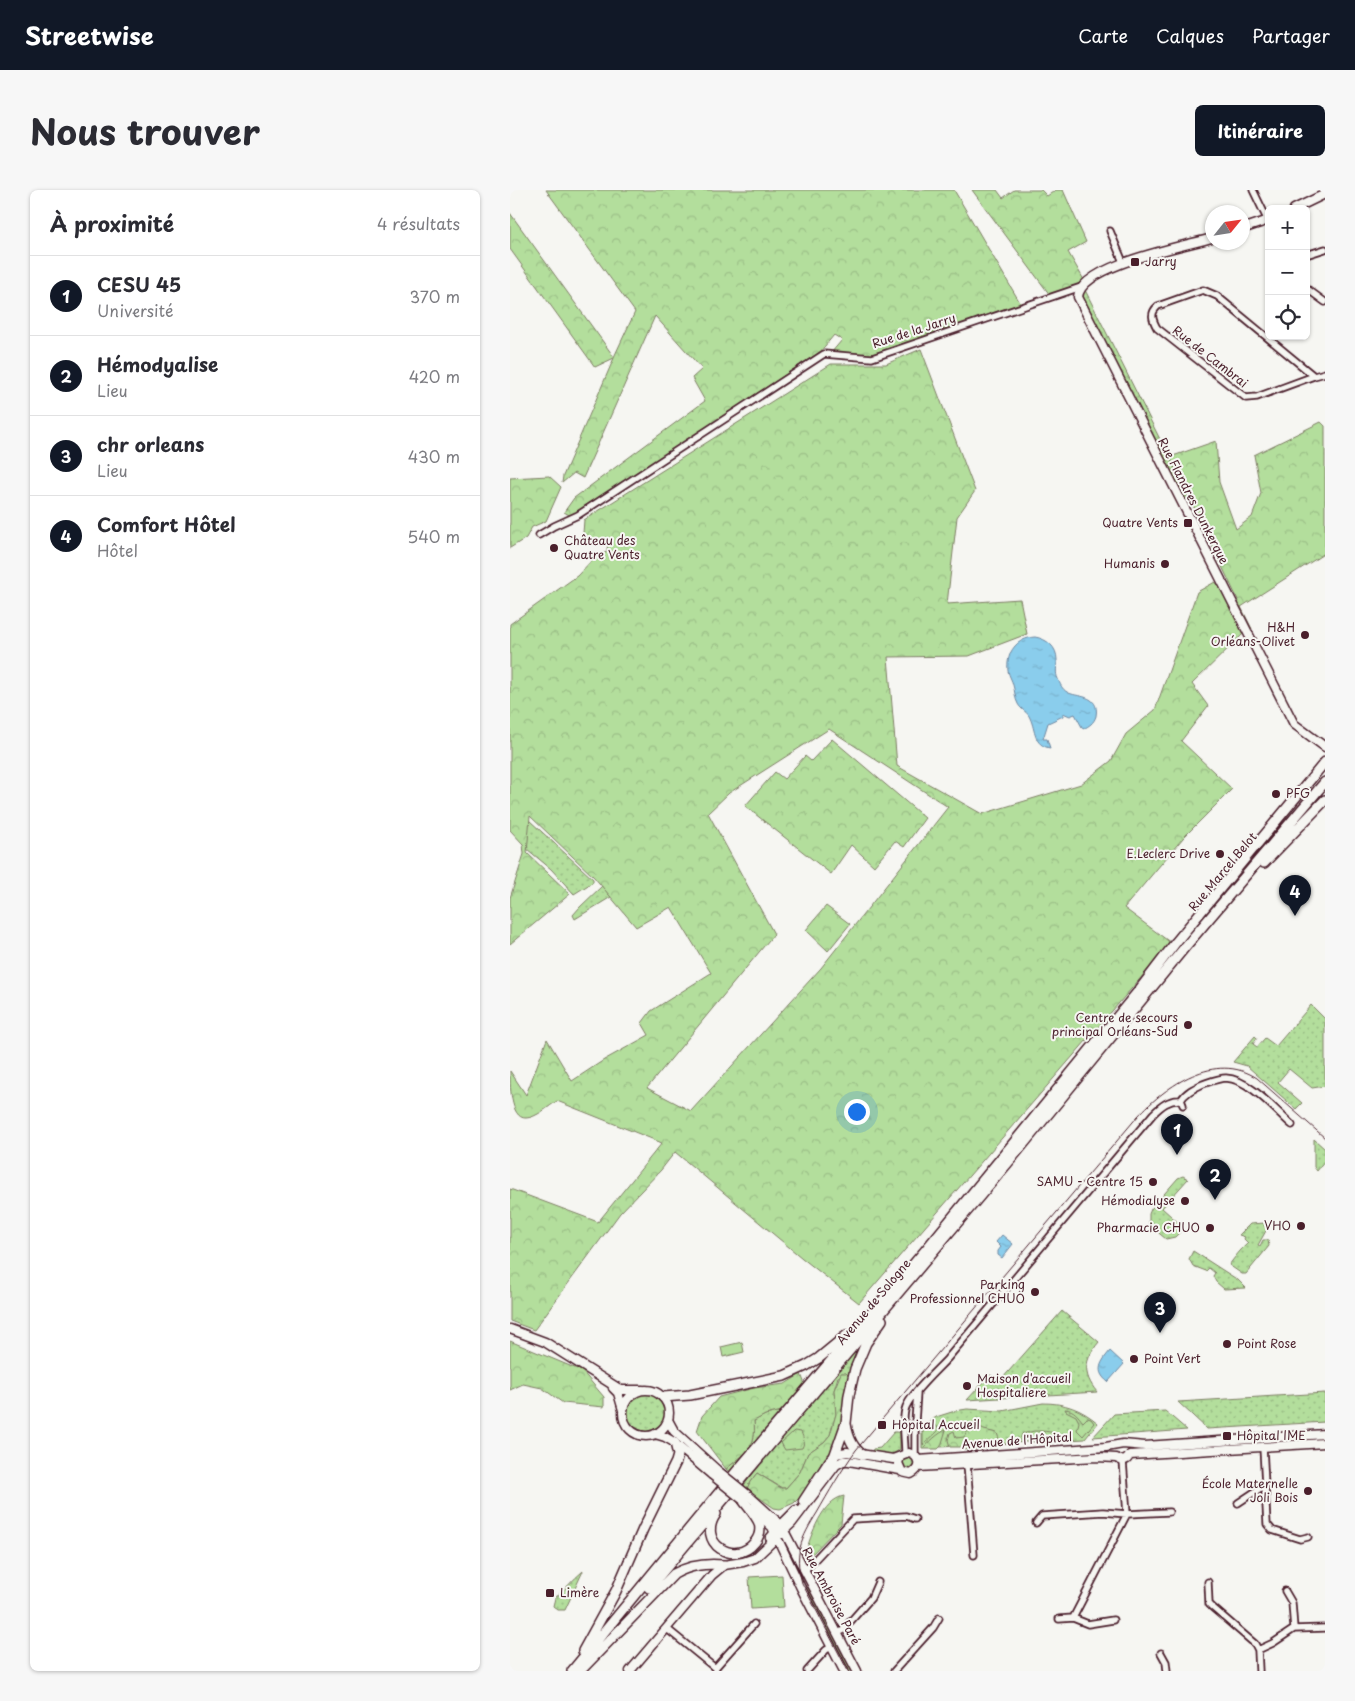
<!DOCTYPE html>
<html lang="fr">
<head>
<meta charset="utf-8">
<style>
	body { margin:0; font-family:"Playpen Sans",sans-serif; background:#f7f7f7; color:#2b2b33 }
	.controls { position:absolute; right:15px; top:15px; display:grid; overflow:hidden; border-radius:8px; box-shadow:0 1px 4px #0004 }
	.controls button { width:45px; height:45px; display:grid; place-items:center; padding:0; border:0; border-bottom:1px solid #e1e1e2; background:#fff; color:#2b2b33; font:25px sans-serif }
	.compass { position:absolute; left:695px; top:15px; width:45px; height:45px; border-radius:50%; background:#fff; box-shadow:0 1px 4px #0004; rotate:60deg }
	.you { position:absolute; left:346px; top:921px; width:18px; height:18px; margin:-12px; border:4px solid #fff; border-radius:50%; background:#1a73e8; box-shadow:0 0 0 8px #1a73e833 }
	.badge { display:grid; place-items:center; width:32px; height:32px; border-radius:50%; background:#111827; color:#fff; font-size:16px; font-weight:700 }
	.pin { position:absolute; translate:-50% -41px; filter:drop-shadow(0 1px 2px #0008) }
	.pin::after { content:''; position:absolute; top:26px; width:18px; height:15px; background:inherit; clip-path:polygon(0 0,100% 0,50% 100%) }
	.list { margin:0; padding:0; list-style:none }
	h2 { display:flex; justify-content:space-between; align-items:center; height:65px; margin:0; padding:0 20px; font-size:21px }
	h2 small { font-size:16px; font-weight:400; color:#7c7c81 }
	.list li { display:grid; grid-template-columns:32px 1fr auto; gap:15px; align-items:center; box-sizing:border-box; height:80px; padding:0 20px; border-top:1px solid #e1e1e2 }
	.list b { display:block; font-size:19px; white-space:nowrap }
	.list p { margin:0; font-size:16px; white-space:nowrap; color:#7c7c81 }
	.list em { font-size:16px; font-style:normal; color:#7c7c81 }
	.icon { flex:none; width:28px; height:28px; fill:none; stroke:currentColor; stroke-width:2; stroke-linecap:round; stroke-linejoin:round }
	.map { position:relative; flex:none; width:815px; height:1481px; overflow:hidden; border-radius:8px }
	header { display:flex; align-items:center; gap:30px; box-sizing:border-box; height:70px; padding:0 25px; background:#111827; color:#fff }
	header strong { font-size:24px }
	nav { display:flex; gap:28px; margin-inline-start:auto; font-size:18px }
	.intro { display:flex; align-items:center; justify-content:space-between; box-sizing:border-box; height:120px; padding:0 30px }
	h1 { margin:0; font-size:35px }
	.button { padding:12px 22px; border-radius:8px; background:#111827; color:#fff; font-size:18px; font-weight:700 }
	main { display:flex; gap:30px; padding:0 30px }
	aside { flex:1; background:#fff; border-radius:8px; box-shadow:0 1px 4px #0004 }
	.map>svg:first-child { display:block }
	.grass { fill:url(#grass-dots); stroke:#7e7e64 }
	.forest { fill:url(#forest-crowns); stroke:#7e7e64; fill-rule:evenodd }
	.garden { fill:#b3de9c; stroke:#7e7e64 }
	.water { fill:url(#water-ripples); stroke:#70879f }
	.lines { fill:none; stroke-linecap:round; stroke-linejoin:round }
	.street-casing { stroke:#4a1f2b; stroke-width:9 }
	.secondary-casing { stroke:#4a1f2b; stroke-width:11 }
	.primary-casing { stroke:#4a1f2b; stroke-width:12 }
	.street { stroke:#f6f6f2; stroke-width:5.5 }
	.secondary { stroke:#f6f6f2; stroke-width:8 }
	.primary { stroke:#f6f6f2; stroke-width:9 }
	.tram { stroke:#4a1f2b; stroke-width:1 }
	.secondary-bridge-casing { stroke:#4a1f2b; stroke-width:11; stroke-linecap:butt }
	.secondary-bridge { stroke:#f6f6f2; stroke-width:8 }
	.poi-dot { fill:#4a1f2b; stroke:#f6f6f2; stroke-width:2 }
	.labels { text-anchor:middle; stroke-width:4; stroke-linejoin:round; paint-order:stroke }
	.poi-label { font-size:12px; fill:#4a1f2b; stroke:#f6f6f2; text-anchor:end }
	.street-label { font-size:12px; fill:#4a1f2b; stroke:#f6f6f2 }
</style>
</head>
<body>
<header>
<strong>Streetwise</strong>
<nav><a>Carte</a><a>Calques</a><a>Partager</a></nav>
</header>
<div class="intro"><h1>Nous trouver</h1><a class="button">Itinéraire</a></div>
<main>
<aside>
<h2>À proximité<small>4 résultats</small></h2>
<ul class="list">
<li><span class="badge">1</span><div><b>CESU 45</b><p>Université</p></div><em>370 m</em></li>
<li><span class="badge">2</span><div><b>Hémodyalise</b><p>Lieu</p></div><em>420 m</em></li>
<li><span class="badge">3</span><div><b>chr orleans</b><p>Lieu</p></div><em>430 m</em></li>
<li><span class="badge">4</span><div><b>Comfort Hôtel</b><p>Hôtel</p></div><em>540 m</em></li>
</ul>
</aside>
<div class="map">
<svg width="815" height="1481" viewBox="0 0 815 1481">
	<defs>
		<pattern id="grass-dots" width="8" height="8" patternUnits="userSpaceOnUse" patternTransform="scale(1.25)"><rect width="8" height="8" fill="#b3de9c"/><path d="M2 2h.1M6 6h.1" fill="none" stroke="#9bbe87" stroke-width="1.8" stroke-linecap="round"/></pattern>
		<pattern id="forest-crowns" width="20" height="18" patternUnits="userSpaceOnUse" patternTransform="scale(1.25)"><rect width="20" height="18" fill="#b3de9c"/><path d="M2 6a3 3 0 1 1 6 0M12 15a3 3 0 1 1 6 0" fill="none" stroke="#9bbe87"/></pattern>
		<pattern id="water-ripples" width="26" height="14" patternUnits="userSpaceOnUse" patternTransform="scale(1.25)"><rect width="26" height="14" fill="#8acdec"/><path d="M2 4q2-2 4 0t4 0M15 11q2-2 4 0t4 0" fill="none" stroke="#79b0cb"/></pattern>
	</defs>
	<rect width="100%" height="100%" fill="#f6f6f2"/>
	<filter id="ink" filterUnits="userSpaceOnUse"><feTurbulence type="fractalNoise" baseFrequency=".02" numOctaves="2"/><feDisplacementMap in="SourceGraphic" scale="10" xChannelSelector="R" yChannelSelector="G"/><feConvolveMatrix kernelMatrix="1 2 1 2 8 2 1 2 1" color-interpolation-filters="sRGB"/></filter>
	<g filter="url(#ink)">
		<path class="grass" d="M575 100 678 305 676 316 574 113 573 104Z
			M19 630 83 689V692L64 704 41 679 17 659Z
			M92 696 101 707 65 729 63 725 70 717Z
			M801 815 815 829V896L802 898 779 879 768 892 792 913 786 919 737 876 723 872 745 846 747 848 743 854 747 857 755 848 766 856Z
			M804 949 815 959V971L807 981 804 977Z
			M673 986 678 989 652 1018 671 1035 670 1038 672 1040 665 1047 656 1049 639 1035V1024L641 1019 668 988Z
			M755 1033 754 1036 757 1039 748 1055 750 1056 753 1050H758L759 1056 736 1084H732L719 1075C725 1067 731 1059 738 1053L734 1049 735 1047 729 1045 740 1034Z
			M683 1061 728 1090 736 1098 714 1099 706 1092 703 1086 705 1083 699 1078 696 1081 683 1076 679 1069Z
			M552 1121 589 1152C574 1170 572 1184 587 1202L457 1210 480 1185 491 1190Z
			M353 1150 339 1186 336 1183 328 1187 324 1200 326 1224 320 1245 314 1252 298 1263 290 1282 276 1298H272L247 1283 240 1292 237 1299 234 1295 256 1266Z
			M815 1203V1232L697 1239 668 1212Z
			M117 1223a19 19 0 1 1 38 0a19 19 0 1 1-38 0Z
			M533 1213C555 1213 571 1219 588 1233L575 1249 412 1258V1238L426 1227 445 1221 457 1219 492 1221Z
			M272 1221 222 1284 216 1279C235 1263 247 1259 244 1231L255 1225Z
			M655 1221 677 1240 583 1247 604 1224Z
			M384 1242H390V1259C379 1268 375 1265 362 1262L363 1259 370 1258Z
			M392 1274a6 6 0 1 1 12 0a6 6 0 1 1-12 0Z
			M73 1381 55 1420H48L43 1416 45 1408C55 1400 62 1390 73 1381Z
			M299 1396 344 1481H337L293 1399Z"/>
		<path class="forest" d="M36 0H444L512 116 362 166 321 163 332 150 324 145 310 162 61 326 54 322 64 308 195 211 182 188 192 179 145 126 73 288 64 283 52 293 53 286 104 168 85 177 0 59V23L104 167 125 122Z
			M462 0H487L493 8 504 0H531L537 6 546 0H553L576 52 558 62 574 90 568 96 540 105Z
			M411 159 465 301 447 327 437 414 510 409 517 444 459 466 378 467 387 576 472 624 571 594 601 571 616 544 645 520 687 402 705 392 729 412 660 267 706 251 709 292 726 339 742 327 751 303 744 265 811 232 815 236V363L731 417 742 439 732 445 682 494 698 516 671 551 722 599 673 648 614 718 661 753 349 1113 292 1068 165 962 151 980 110 1023 24 1140 0 1131V999L88 1032 152 953 47 911C39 916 26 928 16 928 0 929 0 893 0 881L16 905 37 849 62 891 94 870 139 845 132 833 141 821 201 783 161 717 126 737 84 687 20 626 17 663 60 704 0 754V708L14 664 13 654 0 640V434L67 386 86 366 97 362 98 348 80 353 73 343 74 330 321 174H376ZM319 539 438 617 311 778 181 921 137 898 264 744 198 623 219 603Z
			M39 286 51 297 36 331 22 337 16 348 0 358V288Z
			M322 549 415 628 394 657 385 651 364 676 341 655 321 684 235 616 265 582 274 589 295 566 301 571Z
			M316 716 340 734 318 761 296 740Z
			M0 1151 72 1181 94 1207V1217L53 1213 32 1198 13 1194 0 1200Z
			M331 1183H336L339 1186 332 1234 327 1255 312 1272 295 1302 284 1313 270 1319 264 1318 237 1299 240 1292 247 1283 271 1298H276L290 1282 298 1263 314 1252 320 1245 326 1224 324 1200Z
			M291 1184 296 1197 272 1221 255 1225 244 1231C247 1259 235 1263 216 1279L187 1241 192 1226 209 1207 244 1198 275 1194Z
			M555 1219C565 1220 567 1225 573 1232L577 1228 581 1229 584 1233 573 1246 567 1240 569 1232 566 1226 556 1221Z
			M420 1234 427 1236 428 1241 413 1255V1239Z
			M468 1237 474 1240 487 1243 489 1249 484 1256 457 1260 450 1257H440L438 1250 440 1243 444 1241 446 1248 454 1247 459 1239Z
			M436 1240 431 1256 428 1259H414C417 1253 430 1242 436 1240Z
			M284 1241 291 1242C294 1249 295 1252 292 1258L275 1260 271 1253Z
			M524 1241C534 1241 545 1241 553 1248L510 1251 512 1244Z
			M334 1306 331 1334 300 1366 295 1364C301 1346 312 1310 334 1306Z"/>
		<path class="garden" d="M232 1152 234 1162 213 1167 211 1157Z
			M272 1385 274 1417 241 1419 239 1387Z"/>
		<path class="water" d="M525 447C537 449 547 457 547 470 547 477 545 483 548 489 550 494 552 499 557 502 566 508 590 503 586 526 584 533 579 536 573 539L565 524 560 526 553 523V526L538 533 533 549H537L540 558C523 555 526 541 520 528 518 522 511 520 508 514 505 509 505 501 503 495 502 490 499 486 498 481 496 462 507 448 525 447Z
			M492 1045 503 1054 492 1068 488 1065V1061L491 1057 486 1052Z
			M600 1161 614 1174 598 1192C584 1181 591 1172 600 1161Z"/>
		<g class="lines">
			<g class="street-casing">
				<path id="street" d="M743 0 758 31
					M600 41 613 72
					M796 65 815 59
					M796 98 815 112
					M693 100 707 106 804 186 747 207 736 208 647 138C642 129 640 123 648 116Z
					M804 186 815 183
					M29 345 44 336 68 325 314 164 362 168 571 97
					M671 910C676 902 684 898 693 894 699 892 709 888 716 888 739 889 765 920 782 935
					M753 1257 757 1334 762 1340 790 1349 798 1347
					M395 1263C395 1250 392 1233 395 1220 398 1206 427 1180 437 1169L643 924C651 916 659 909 671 910L673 915
					M405 1265V1232L407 1203
					M457 1274 464 1365
					M728 1313 755 1295
					M526 1333 532 1326 593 1322 617 1324 659 1322
					M295 1380 343 1329 396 1326 405 1329
					M698 1392 699 1414 702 1417 745 1454 748 1460 749 1481
					M775 1401 782 1413 784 1439
					M563 1428 617 1324 613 1271
					M549 1429 563 1428 578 1434 603 1430
					M156 1438 205 1478 206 1481
					M328 1443 332 1441 361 1408 368 1392
					M748 1460 763 1453 784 1439 815 1438
					M651 1463 656 1472 657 1481
					M205 1478 244 1434
					M297 1481 316 1460 321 1457
					M384 1481 423 1438 429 1428"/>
			</g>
			<g class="secondary-casing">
				<path id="secondary" d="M784 19 815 4
					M732 39 759 30
					M702 48C675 56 571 75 568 107L784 534 815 557
					M0 1139 35 1152 111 1200H133
					M103 1198 108 1203 113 1220
					M113 1223a23 23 0 1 1 46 0a23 23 0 1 1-46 0Z
					M158 1230 164 1241 207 1280
					M145 1244 155 1247 162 1251 202 1285
					M620 1265 815 1253
					M408 1270 596 1257 613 1254 635 1256 815 1244
					M408 1277 587 1267 606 1268 613 1271 617 1269 620 1265
					M238 1305 271 1335 347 1481
					M293 1311 319 1271 326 1264 337 1262 383 1269 399 1263C410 1266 412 1278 401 1284L392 1282 388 1273 390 1267
					M242 1318 262 1337 291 1398 334 1481
					M260 1348 271 1335 286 1320
					M120 1481 202 1385 214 1375 233 1372 245 1368 282 1333 326 1275 333 1271H339L390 1280"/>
			</g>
			<g class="primary-casing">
				<path id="primary" d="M754 673 815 610
					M153 1207 180 1205 274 1186 296 1176 309 1168 337 1145
					M336 1234C338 1247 342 1258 353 1265
					M318 1284 336 1233 339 1205 345 1179 356 1153 372 1130
					M206 1324C186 1352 224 1378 245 1352 249 1347 251 1340 249 1333 246 1325 238 1317 233 1310
					M139 1398 507 962 675 757 815 592
					M73 1461 106 1401 133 1339 166 1272 168 1265 165 1253
					M62 1481 226 1282 414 1062 630 799 666 752 815 572
					M70 1481 164 1384C180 1375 195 1373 214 1375"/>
			</g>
			<use href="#street" class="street"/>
			<use href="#secondary" class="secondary"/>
			<use href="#primary" class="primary"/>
			<path class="tram" d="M338 1481 292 1393C289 1382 287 1370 290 1358 293 1346 300 1334 307 1323 319 1302 331 1281 346 1260L628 926C657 895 705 861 747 888L815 948"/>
			<g class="secondary-bridge-casing">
				<path id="secondary-bridge" d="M207 1280 238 1305
					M202 1285 233 1310"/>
			</g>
			<use href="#secondary-bridge" class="secondary-bridge"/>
		</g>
	</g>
	<g class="poi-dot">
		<rect x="620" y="67" width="10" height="10" rx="2.5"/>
		<rect x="673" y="328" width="10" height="10" rx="2.5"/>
		<circle cx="44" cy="358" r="5"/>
		<circle cx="655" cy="374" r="5"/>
		<circle cx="795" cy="445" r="5"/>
		<circle cx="766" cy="604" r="5"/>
		<circle cx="710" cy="664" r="5"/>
		<circle cx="678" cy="835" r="5"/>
		<circle cx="643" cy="992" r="5"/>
		<circle cx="675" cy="1011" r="5"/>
		<circle cx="791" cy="1036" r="5"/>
		<circle cx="700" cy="1038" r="5"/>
		<circle cx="525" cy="1102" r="5"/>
		<circle cx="717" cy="1154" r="5"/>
		<circle cx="624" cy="1169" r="5"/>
		<circle cx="457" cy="1196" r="5"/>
		<rect x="367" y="1230" width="10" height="10" rx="2.5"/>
		<rect x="712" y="1241" width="10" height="10" rx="2.5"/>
		<circle cx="798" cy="1301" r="5"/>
		<rect x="35" y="1398" width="10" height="10" rx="2.5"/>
	</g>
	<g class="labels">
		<g class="poi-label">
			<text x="635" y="76" text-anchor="start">Jarry</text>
			<text x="668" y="337">Quatre Vents</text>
			<text x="54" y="355" text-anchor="start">Château des<tspan x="54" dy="14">Quatre Vents</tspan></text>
			<text x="645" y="378">Humanis</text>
			<text x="785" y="442">H&amp;H<tspan x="785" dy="14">Orléans-Olivet</tspan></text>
			<text x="776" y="608" text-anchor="start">PFG</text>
			<text x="700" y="668">E.Leclerc Drive</text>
			<text x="668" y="832">Centre de secours<tspan x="668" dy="14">principal Orléans-Sud</tspan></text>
			<text x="633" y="996">SAMU - Centre 15</text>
			<text x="665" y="1015">Hémodialyse</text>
			<text x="781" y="1040">VHO</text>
			<text x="690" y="1042">Pharmacie CHUO</text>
			<text x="515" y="1099">Parking<tspan x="515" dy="14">Professionnel CHUO</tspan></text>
			<text x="727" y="1158" text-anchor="start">Point Rose</text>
			<text x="634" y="1173" text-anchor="start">Point Vert</text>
			<text x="467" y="1193" text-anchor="start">Maison d'accueil<tspan x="467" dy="14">Hospitaliere</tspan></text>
			<text x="382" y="1239" text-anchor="start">Hôpital Accueil</text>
			<text x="727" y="1250" text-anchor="start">Hôpital IME</text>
			<text x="788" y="1298">École Maternelle<tspan x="788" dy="14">Joli Bois</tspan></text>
			<text x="50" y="1407" text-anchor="start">Limère</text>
		</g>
		<g class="street-label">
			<text transform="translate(404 141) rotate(-18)" y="4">Rue de la Jarry</text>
			<text transform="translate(700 167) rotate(38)" y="4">Rue de Cambrai</text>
			<text transform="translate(683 311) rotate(63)" y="4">Rue Flandres Dunkerque</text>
			<text transform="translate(713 682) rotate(-50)" y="4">Rue Marcel Belot</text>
			<text transform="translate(364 1112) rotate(-50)" y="4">Avenue de Sologne</text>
			<text transform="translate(507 1251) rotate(-4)" y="4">Avenue de l'Hôpital</text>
			<text transform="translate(321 1406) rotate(62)" y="4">Rue Ambroise Paré</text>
		</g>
	</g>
</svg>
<div class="controls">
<button>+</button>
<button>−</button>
<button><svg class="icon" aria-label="locate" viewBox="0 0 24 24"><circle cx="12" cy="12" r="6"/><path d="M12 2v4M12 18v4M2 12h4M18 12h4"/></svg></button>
</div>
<svg class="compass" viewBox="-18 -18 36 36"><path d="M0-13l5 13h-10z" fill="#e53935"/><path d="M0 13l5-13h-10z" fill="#7c7c81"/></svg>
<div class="you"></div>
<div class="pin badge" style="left:667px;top:965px">1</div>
<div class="pin badge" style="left:705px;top:1010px">2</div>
<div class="pin badge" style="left:650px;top:1143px">3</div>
<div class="pin badge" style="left:785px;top:726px">4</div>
</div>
</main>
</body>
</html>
